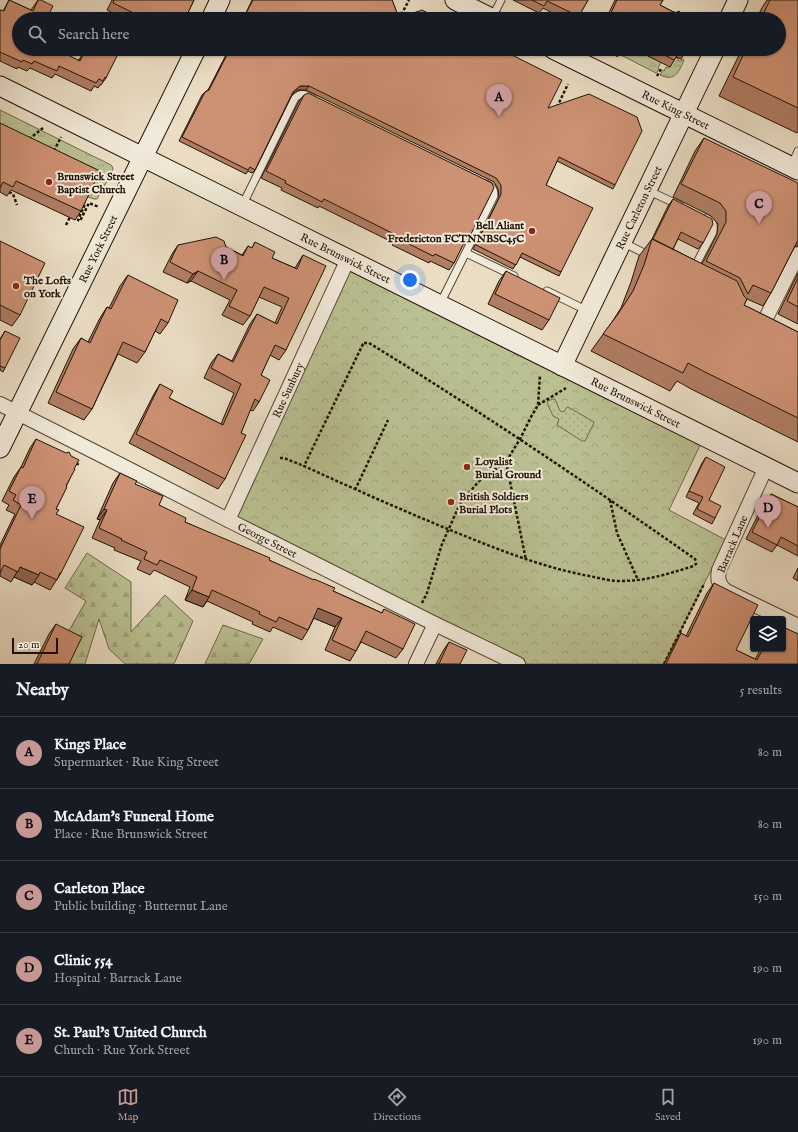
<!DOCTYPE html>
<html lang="en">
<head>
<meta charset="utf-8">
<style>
	body { margin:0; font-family:"IM FELL English",serif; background:#20242c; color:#f1f3f6 }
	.controls { position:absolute; right:12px; bottom:12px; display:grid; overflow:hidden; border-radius:4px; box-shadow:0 1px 3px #0004 }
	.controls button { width:36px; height:36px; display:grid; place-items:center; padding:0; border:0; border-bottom:1px solid #363941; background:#171b24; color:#f1f3f6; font:20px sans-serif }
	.scale { position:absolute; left:12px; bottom:10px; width:46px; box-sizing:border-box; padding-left:4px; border:2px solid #201305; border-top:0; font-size:11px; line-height:14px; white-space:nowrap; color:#201305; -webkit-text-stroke:3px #f1e9d9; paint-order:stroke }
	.you { position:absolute; left:410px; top:280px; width:14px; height:14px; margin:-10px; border:3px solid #fff; border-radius:50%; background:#1a73e8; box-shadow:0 0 0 6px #1a73e833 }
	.badge { display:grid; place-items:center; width:26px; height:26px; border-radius:50%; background:#c59692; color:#111; font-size:13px; font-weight:700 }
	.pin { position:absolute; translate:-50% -33px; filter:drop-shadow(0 1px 2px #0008) }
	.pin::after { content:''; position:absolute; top:21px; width:14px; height:12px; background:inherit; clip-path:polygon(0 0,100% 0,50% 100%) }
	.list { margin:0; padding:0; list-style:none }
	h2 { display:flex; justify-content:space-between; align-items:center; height:52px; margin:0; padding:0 16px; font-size:17px }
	h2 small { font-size:13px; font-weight:400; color:#9ea1a6 }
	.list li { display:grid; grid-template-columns:26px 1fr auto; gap:12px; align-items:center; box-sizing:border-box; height:72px; padding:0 16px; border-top:1px solid #363941 }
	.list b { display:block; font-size:15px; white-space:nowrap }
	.list p { margin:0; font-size:13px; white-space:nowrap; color:#9ea1a6 }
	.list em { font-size:13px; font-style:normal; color:#9ea1a6 }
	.icon { flex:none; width:22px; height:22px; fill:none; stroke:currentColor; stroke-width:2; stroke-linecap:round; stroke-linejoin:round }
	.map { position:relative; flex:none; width:798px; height:664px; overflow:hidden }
	.search { position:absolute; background:#171b24; box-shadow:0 1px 3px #0004; left:12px; right:12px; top:12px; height:44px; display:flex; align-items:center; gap:10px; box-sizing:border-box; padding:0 14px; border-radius:22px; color:#9ea1a6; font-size:15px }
	.sheet { height:412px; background:#171b24 }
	nav { display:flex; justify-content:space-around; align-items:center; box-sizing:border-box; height:56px; border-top:1px solid #363941; background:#171b24; font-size:11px; color:#9ea1a6 }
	nav a { display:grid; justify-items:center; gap:2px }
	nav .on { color:#c59692 }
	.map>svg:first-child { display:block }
	.grass { fill:url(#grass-tufts); stroke:#6d6a4c }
	.forest { fill:url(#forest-firs); stroke:#6d6a4c }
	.park { fill:url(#park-crowns); stroke:#6d6a4c }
	.garden { fill:url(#garden-dots); stroke:#6d6a4c }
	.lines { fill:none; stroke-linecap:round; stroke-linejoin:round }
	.lane-casing { stroke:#524635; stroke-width:9 }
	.street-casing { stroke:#524635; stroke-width:16 }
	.secondary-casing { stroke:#201305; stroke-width:21 }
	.path { stroke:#201305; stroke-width:2.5; stroke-dasharray:3 2; stroke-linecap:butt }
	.lane { stroke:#f1e9d9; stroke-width:7 }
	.street { stroke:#f1e9d9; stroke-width:14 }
	.secondary { stroke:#f1e9d9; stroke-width:19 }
	.wall { fill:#b07d63; stroke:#201305 }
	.shaded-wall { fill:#906650; stroke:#201305 }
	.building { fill:#cd9173; stroke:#201305 }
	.poi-dot { fill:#8f2418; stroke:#f1e9d9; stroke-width:1.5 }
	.labels { text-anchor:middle; stroke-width:4; stroke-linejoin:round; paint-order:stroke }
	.street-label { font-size:11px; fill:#201305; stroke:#f1e9d9 }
	.poi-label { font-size:11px; font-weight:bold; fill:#201305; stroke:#f1e9d9; text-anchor:start }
</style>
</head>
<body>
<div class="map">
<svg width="798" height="664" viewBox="0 0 798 664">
	<defs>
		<pattern id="grass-tufts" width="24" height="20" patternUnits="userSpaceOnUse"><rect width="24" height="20" fill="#bac092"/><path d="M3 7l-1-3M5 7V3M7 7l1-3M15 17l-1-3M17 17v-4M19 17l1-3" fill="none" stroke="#a0a47c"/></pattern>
		<pattern id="forest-firs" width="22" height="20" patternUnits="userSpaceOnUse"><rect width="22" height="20" fill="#bac092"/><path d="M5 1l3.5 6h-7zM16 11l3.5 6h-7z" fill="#a0a47c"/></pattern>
		<pattern id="park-crowns" width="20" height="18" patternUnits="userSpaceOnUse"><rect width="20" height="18" fill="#bac092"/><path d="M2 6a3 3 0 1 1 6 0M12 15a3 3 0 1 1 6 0" fill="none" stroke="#a0a47c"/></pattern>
		<pattern id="garden-dots" width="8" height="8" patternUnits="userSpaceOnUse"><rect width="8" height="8" fill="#bac092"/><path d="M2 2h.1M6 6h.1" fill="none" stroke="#a0a47c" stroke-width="1.8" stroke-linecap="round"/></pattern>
	</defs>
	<rect width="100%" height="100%" fill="#eaddc4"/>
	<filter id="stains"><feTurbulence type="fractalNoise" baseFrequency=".005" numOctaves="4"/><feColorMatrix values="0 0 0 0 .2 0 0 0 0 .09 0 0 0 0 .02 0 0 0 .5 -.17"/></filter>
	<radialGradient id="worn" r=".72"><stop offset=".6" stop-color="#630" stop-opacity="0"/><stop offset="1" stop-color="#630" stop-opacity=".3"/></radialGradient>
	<path class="grass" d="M618 49H634L661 62 658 68 659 69 656 73 617 53Z
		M674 56 678 58V61H681L682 59 684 60C679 72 675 82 660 75L663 70 664 71 666 67 668 68 669 67Z
		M0 110 111 165 113 168 112 172 97 199H94L85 196 0 141Z"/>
	<path class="forest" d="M87 553 131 582V632L165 595 193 621 174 664H125L109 649 99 619 85 664H50L86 601 65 588Z
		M223 625 263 639 249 664H205Z"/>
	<path class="park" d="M348 259 704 437 669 510 726 540 664 664H518L228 520Z"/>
	<path class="garden" d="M553 399H555L560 411 564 412 567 407H568L594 422 593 425 585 441H582L557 425 559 419 553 416 547 403 548 401Z"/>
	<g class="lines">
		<g class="lane-casing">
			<path id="lane" d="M492 18 501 0
				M791 167 798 151
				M647 190 679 205
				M242 206 295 98C302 92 304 94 312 98
				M622 242 650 256
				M466 253 514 276
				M693 270 713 232C714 225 713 221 706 218
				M547 291 588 311
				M440 304 494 196C494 189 492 187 486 184"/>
		</g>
		<g class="street-casing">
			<g id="street">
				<path d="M763 324 798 254"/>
				<path id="s1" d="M0 404 103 456 228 520 435 624 518 664"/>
				<path d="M766 467 719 570C717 580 719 585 726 591L798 626"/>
				<path id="s2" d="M228 520 348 259"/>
				<path d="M416 664 435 624"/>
			</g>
		</g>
		<g class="secondary-casing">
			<g id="secondary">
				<path d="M455 0 493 19"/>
				<path d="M211 19 220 0"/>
				<path d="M729 19 738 0"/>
				<path id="s3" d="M553 49 798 170"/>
				<path id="s4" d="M0 86 798 483"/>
				<path id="s5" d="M562 366 715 49"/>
				<path id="s6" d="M0 448 196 49"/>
			</g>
		</g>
		<path class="path" d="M672 13 680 12
			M399 19 409 0
			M684 52 690 55
			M613 55 616 49
			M657 76 661 69
			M557 107 568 84
			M29 139 43 128
			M54 151 61 137
			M9 192 13 194 17 205
			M84 201V204H85L78 220 80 221 89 203 99 207
			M66 225 70 217
			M364 343H369C480 411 588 484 695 559L696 561V564L691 567C667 574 647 581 620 581 608 581 596 577 584 575 539 566 497 549 455 532 404 511 354 489 304 466L363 344Z
			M538 405 566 388
			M280 458H284L304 466
			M506 462 526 560
			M73 465 77 466 78 463
			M355 490 388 420
			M610 500 617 533 638 580
			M422 603 427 593 442 544 459 506 473 488 482 478 506 462 520 439 531 417 538 405 540 375
			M664 664 704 584"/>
		<use href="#lane" class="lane"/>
		<use href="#street" class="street"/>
		<use href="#secondary" class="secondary"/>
	</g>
	<path class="wall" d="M9 0 31 10 38 0 19 49 79 60 85 49H102L106 78 101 85H100L98 88 94 86 91 91 55 74 52 78 30 68 27 71 18 67 17 69 0 61V10L3 11Z
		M112 0H194L185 19H125L107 10Z
		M252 0H392L399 18 440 19H243Z
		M513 0H588L577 19H564L543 8 539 13Z
		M615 0H663L660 5 687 19H606Z
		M767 0H798V131L797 133 719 96 742 49H779V19H756L763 6Z
		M229 49H500L548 108 615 185 613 189 557 161 546 185 561 272 559 276 520 257 513 269 473 249 499 198 498 189 494 182 306 90H298L292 95 255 170 252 173 248 171 246 174 179 141 202 95 205 92 208 90Z
		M615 49H622L617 57Z
		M634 49H687L681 59 676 57 670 67Z
		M304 95 469 238 464 245 463 244 454 263 449 270 430 261 429 263 392 245 394 243 319 206 318 208 281 190 282 188 261 178 299 101Z
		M0 123 81 211 75 220 11 190 7 196 0 192Z
		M704 138 798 246H795L771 293 763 306 747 299 744 305 798 332V442L691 389 677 381 670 391 591 351 612 322 621 308 631 282 639 256 652 239 668 206 673 199 703 243 698 249 678 239 673 249 702 264 717 234 718 224 711 216 673 197 695 151Z
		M0 241 20 315 12 326 0 320Z
		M255 242 272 258 295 268 303 255 286 350 279 360 270 355 261 375 259 402 253 411 250 410 241 433 225 479 218 489 129 443 154 394 160 384 169 398 221 424 234 393 204 378 211 363 218 354 232 361 250 324 257 314 275 323 282 307 259 297 250 316 243 325 222 315 230 300 191 281 187 283 163 272 172 254 178 245 226 247 242 255 248 246 252 248Z
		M506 271 549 320 542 330 488 304 499 281Z
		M798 273V324L778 314Z
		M128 275 168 323 160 334 155 331 145 352 137 363 118 354 92 409 84 420 48 403 73 349 81 338 88 342 100 318 107 307 109 308 120 286Z
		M5 331V368L3 372 0 370V339Z
		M36 439 74 469 56 509 61 573 50 590 34 582 32 585 14 577 11 582 0 576V545L15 514 6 510 9 505 2 501 14 477 21 467 30 448Z
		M706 457 709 500 715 518 712 524 693 514 699 503 686 497 702 463Z
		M120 473 135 484 159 505 185 522 269 560 333 591 382 613 384 609 403 649 396 658 361 642 356 651 350 661 325 650 335 627 314 618 308 630 302 640 273 627 270 632 252 624 253 622 207 601 203 607 185 600 190 587 154 570 150 575 137 569 141 561 114 550 115 548 92 538 100 520 97 519 113 483Z
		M771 494 798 507V556L777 545 772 552 746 539 765 501Z
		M798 568V581L793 578Z
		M714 583 736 650 755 659 761 649H783L798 664H664L675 643 681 633 686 636 707 593Z
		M56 624 69 664H34L49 634Z
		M449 642 460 664H436L443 651Z"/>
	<path class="shaded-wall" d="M300 86H309L306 90H298L291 96 293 92Z
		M798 239V246L794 247Z
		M198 271 191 281 187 283 193 274Z
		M104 509 107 510 100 520 97 519Z
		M20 567 39 575 32 585 14 577Z
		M192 590 209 597 203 607 185 600Z
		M318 608 342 618 335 627 311 617Z"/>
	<path class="building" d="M9 0 33 11 38 0H41L53 6 49 14 55 17 54 19H19V49H56L80 61 86 49H102L117 56 106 78 105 77 103 81 99 79 96 83 59 66 57 71 34 61 32 64 23 60 22 62 0 52V10L4 11Z
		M114 0H194L185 19H146L113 3Z
		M253 0H392L399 18 422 10 440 19H243Z
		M532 0H588L579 16 574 13V14L547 1 544 6Z
		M617 0H663L660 5 687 19H613L611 13Z
		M770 0H798V108L733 77 746 49H779V19H761Z
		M230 49H500L562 80 548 108 589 94 637 117 642 131 615 185 559 157 546 185 593 208 561 272 522 253 516 265 476 245 501 194V185L496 178 309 86H300L293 92 255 170 250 167 248 170 182 137 205 92 209 90Z
		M653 49H687L686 52 681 50 674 60Z
		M308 93 492 183 494 188 469 238 467 237 454 263 435 254 433 256 397 238 398 236 324 199 322 202 285 183 286 181 266 171 304 95Z
		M0 123 100 171 81 211 16 181 13 187 3 182 0 188Z
		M704 138 798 183V240L771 293 753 285 748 294 740 278 706 261 726 222V211L720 203 681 184Z
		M673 199 712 219 713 224 703 243 681 232 673 249 653 239Z
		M216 237 224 241 226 247 243 256 248 246 252 248 255 242 275 252 272 258 297 269 303 255 326 266 286 350 275 345 261 375 270 380 259 402 255 399 241 433 246 435 225 479 136 434 160 384 173 391 169 398 223 425 241 384 211 368 218 354 233 362 257 314 277 324 289 298 264 287 250 316 229 306 237 290 198 271 193 274 170 262 178 245Z
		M652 239 737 281 744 296 747 299 744 305 798 332V418L703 371 688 363 683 373 603 334 618 314 633 291 644 265Z
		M0 241 45 263 20 315 0 305Z
		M506 271 560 298 549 320 495 294Z
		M128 275 178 300 168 323 161 319 145 352 123 342 92 409 56 392 81 338 90 343 107 307 111 309Z
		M798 278V307L787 301Z
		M5 331 20 338 5 368 0 366V340Z
		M36 439 66 453 69 452 71 456 79 460 74 469H75L66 486 67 487 56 509 59 510 56 514 84 527 61 573H60L57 580 40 572 39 575 20 567 18 572 4 565 0 573V549L21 505 13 500 16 495 9 491 21 467 23 468Z
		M706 457 725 467 709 500 721 506 715 518 697 509 703 497 689 491Z
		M120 473 137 481 135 484 163 496 159 505 186 518 185 522 270 558 269 560 314 580V579L335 588 333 591 382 613 384 609 415 624 403 649 366 631 356 651 332 640 342 618 318 608 308 630 279 617 276 622 259 614 260 612 212 590 209 597 192 590 197 577 160 560 157 565 144 559 147 552 121 540 122 539 99 528 107 510 104 509Z
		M771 494 798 507V546L781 537 777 545 752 532Z
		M714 583 758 605 736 650 757 660 763 649H783V627L798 634V664H666L681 633 688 637Z
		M56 624 82 637 69 664H37Z
		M449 642 467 650 460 664H439Z"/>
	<g class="poi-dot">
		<circle cx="49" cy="182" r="4"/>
		<circle cx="532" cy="231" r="4"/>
		<circle cx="16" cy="286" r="4"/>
		<circle cx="467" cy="467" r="4"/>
		<circle cx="451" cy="502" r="4"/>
	</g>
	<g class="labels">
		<g class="street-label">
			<text dy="4" stroke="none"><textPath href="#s3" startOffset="137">Rue King Street</textPath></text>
			<text dy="4" stroke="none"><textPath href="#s5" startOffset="176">Rue Carleton Street</textPath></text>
			<text dy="4" stroke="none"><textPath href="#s6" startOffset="222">Rue York Street</textPath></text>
			<text dy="4" stroke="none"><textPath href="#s4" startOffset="386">Rue Brunswick Street</textPath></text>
			<text dy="4" stroke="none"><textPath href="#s2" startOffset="143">Rue Sunbury</textPath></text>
			<text dy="4" stroke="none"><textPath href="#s4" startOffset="710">Rue Brunswick Street</textPath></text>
			<text dy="4" stroke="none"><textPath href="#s1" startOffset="300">George Street</textPath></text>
			<text transform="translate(732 544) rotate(-67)" y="4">Barrack Lane</text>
		</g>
		<g class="poi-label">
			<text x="57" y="180">Brunswick Street<tspan x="57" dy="13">Baptist Church</tspan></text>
			<text x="524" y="229" text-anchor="end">Bell Aliant<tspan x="524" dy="13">Fredericton FCTNNBSC45C</tspan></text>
			<text x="24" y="284">The Lofts<tspan x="24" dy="13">on York</tspan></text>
			<text x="475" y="465">Loyalist<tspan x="475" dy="13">Burial Ground</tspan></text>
			<text x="459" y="500">British Soldiers<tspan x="459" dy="13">Burial Plots</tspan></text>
		</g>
	</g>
	<rect width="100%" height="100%" filter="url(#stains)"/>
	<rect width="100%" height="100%" fill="url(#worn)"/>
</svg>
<div class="controls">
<button><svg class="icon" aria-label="layers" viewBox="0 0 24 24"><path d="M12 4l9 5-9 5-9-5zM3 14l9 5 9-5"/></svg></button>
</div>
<div class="scale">20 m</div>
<div class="you"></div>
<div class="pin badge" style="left:499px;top:117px">A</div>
<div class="pin badge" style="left:224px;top:280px">B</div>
<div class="pin badge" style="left:759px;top:224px">C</div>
<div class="pin badge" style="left:768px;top:528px">D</div>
<div class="pin badge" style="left:32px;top:519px">E</div>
<div class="search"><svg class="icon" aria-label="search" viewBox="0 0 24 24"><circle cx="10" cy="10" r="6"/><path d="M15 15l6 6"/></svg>Search here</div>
</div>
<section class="sheet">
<h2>Nearby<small>5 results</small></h2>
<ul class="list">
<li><span class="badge">A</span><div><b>Kings Place</b><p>Supermarket · Rue King Street</p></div><em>80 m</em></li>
<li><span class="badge">B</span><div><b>McAdam's Funeral Home</b><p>Place · Rue Brunswick Street</p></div><em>80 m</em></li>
<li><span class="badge">C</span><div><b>Carleton Place</b><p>Public building · Butternut Lane</p></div><em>150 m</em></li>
<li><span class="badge">D</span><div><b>Clinic 554</b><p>Hospital · Barrack Lane</p></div><em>190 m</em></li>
<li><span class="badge">E</span><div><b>St. Paul's United Church</b><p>Church · Rue York Street</p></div><em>190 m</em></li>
</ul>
</section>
<nav>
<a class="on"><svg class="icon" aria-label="map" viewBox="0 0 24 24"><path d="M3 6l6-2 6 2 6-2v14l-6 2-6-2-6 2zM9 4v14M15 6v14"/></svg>Map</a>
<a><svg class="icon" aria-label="directions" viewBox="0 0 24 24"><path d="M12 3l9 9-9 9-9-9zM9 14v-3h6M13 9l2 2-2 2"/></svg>Directions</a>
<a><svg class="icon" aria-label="saved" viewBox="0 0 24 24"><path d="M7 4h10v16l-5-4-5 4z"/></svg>Saved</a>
</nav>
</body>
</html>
